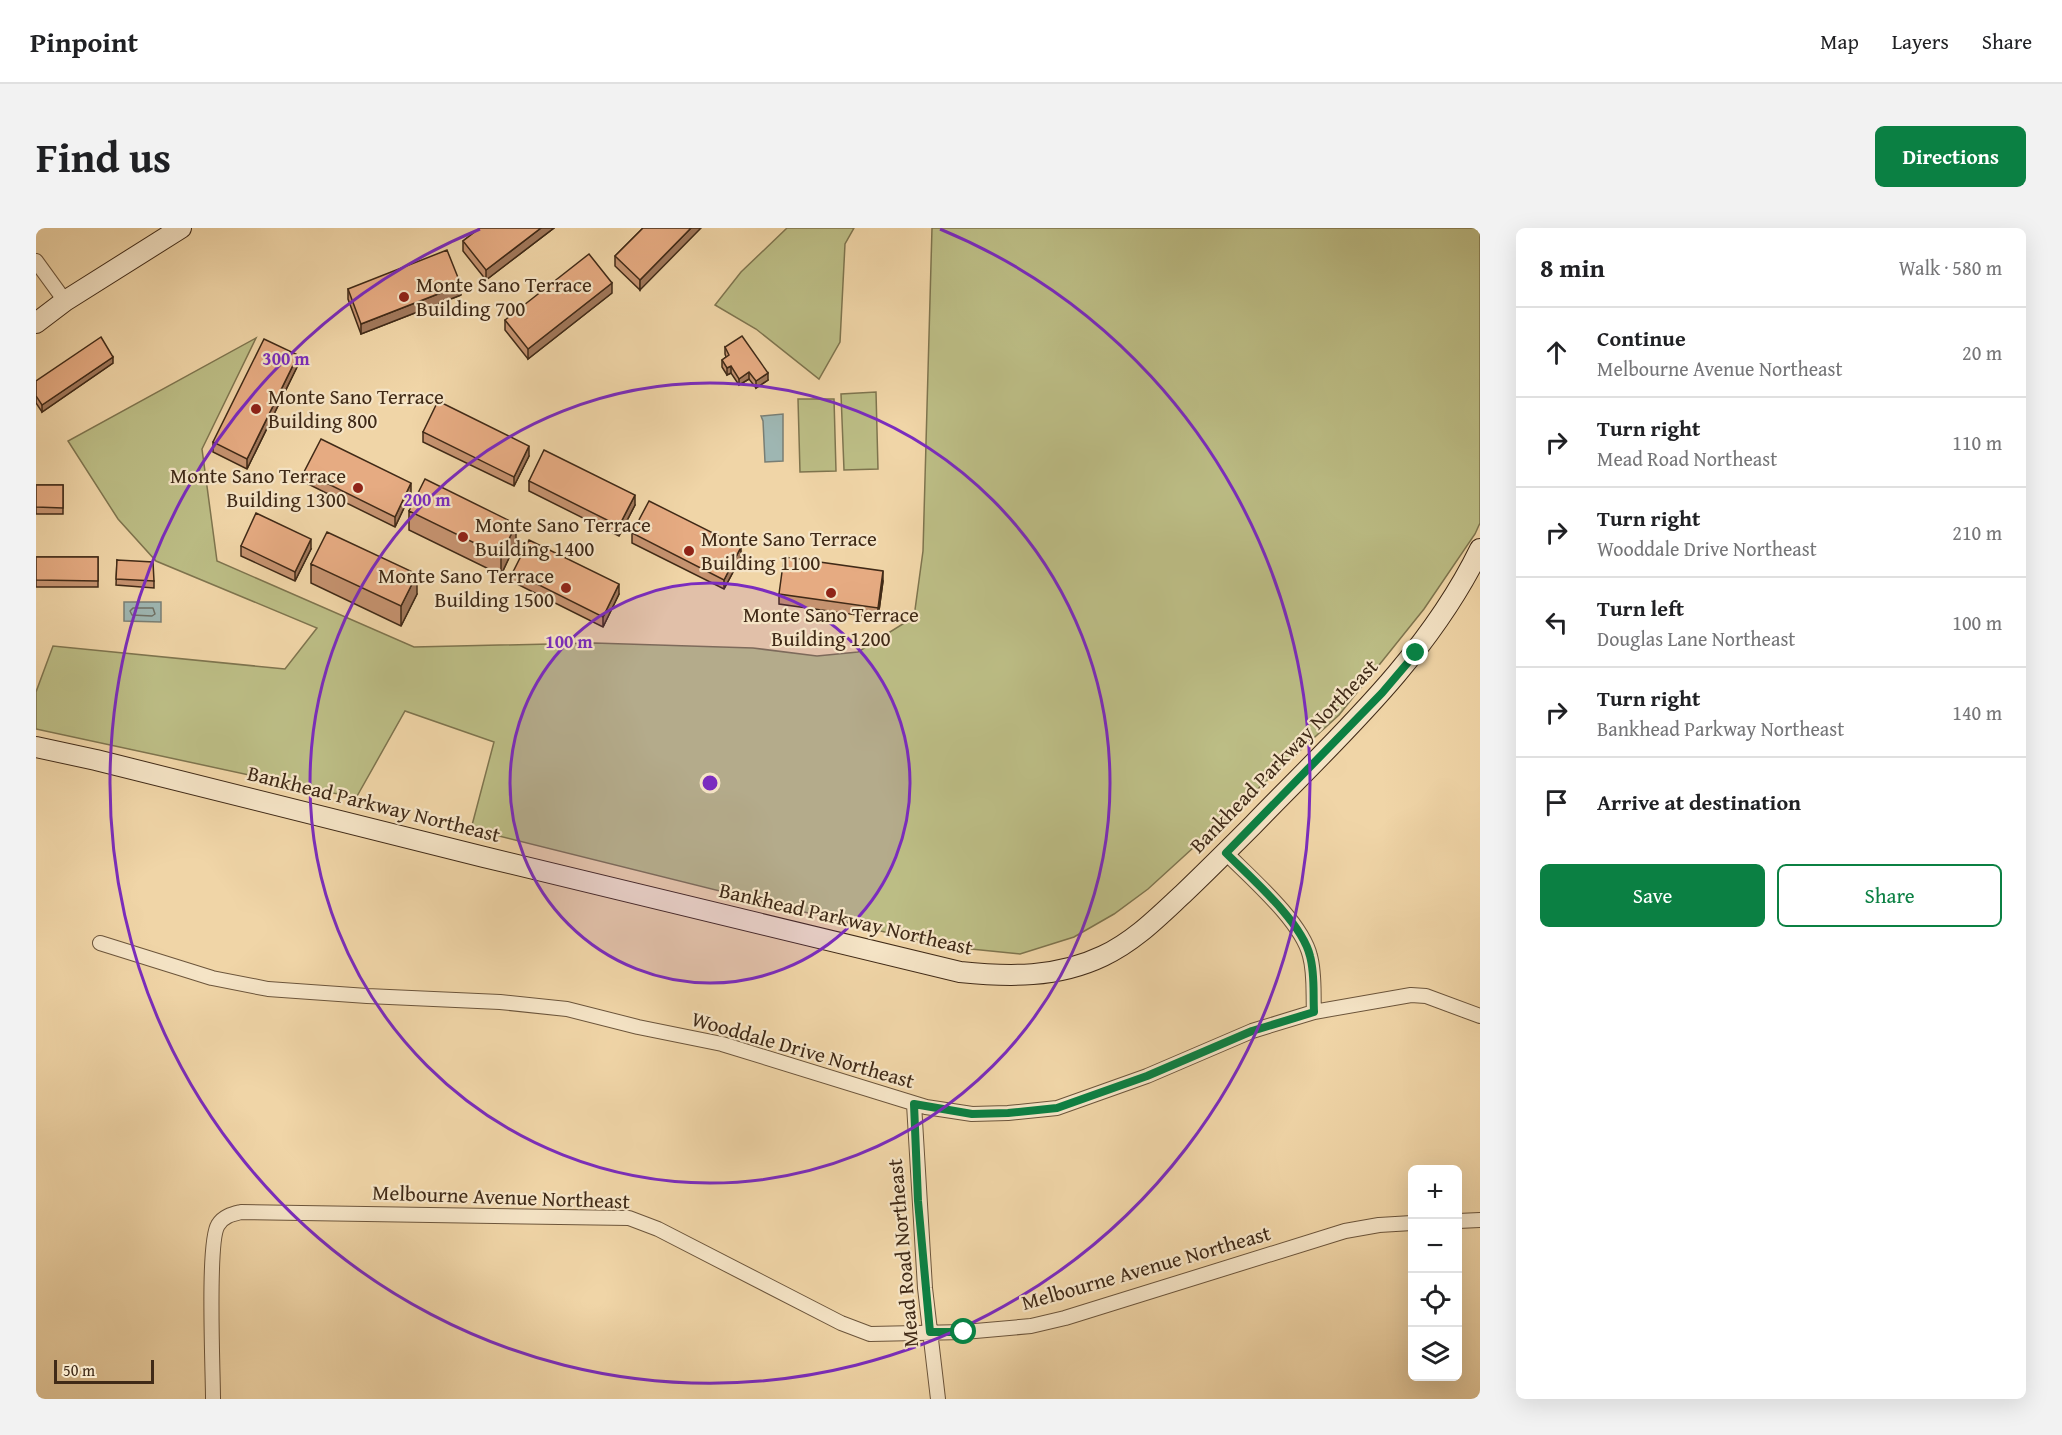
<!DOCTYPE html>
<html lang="en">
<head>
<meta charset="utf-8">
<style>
	body { margin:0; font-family:"Gentium Book Plus",serif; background:#f2f2f2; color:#202124 }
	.controls { position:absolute; right:18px; bottom:18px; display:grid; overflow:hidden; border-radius:9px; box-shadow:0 6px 24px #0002 }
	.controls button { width:54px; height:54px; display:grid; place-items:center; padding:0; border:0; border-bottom:2px solid #e0e0e0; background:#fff; color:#202124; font:30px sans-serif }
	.scale { position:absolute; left:18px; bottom:15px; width:100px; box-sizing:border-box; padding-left:6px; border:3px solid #402a17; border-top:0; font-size:16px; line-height:21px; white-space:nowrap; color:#402a17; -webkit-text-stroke:4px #f5e4c6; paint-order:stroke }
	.stop { position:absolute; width:18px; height:18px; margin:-14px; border:4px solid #0b8043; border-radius:50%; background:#fff }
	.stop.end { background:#0b8043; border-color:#fff; box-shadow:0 2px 6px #0008 }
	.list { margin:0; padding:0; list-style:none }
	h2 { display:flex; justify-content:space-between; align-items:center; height:78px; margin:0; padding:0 24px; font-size:26px }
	h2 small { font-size:20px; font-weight:400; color:#757577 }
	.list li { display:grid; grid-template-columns:39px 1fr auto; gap:18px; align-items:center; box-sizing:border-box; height:90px; padding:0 24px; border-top:2px solid #e0e0e0 }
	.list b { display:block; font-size:22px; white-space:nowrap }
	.list p { margin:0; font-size:20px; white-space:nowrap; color:#757577 }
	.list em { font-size:20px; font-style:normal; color:#757577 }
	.actions { display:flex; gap:12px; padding:18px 24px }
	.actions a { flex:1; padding:14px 0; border:2px solid #0b8043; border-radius:9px; text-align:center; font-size:21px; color:#0b8043 }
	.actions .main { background:#0b8043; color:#fff }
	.icon { flex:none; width:33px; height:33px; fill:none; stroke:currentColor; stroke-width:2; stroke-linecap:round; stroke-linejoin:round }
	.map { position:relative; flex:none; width:1444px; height:1171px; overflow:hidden; border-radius:9px }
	header { display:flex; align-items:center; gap:36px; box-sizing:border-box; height:84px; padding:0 30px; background:#fff; border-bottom:2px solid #e0e0e0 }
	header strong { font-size:28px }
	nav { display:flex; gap:33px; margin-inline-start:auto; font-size:21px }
	.intro { display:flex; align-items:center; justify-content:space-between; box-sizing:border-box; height:144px; padding:0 36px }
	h1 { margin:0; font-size:42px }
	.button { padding:15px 27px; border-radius:9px; background:#0b8043; color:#fff; font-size:21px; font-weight:700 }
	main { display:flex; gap:36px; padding:0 36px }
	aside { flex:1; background:#fff; border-radius:9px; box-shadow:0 6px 24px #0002 }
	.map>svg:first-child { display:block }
	.green { fill:#bcbd85; stroke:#7e744e; stroke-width:1.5 }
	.water { fill:#9eb6b2; stroke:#787e74; stroke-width:1.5 }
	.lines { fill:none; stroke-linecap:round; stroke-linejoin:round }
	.shore { stroke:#6f7064; stroke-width:1.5 }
	.street-casing { stroke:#6c553b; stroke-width:16 }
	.secondary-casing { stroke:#402a17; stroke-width:22 }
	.street { stroke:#f5e4c6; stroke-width:14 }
	.secondary { stroke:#f5e4c6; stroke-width:20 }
	.wall { fill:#c69370; stroke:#402a17; stroke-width:1.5 }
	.shaded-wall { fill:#a1785b; stroke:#402a17; stroke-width:1.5 }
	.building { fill:#e6ab82; stroke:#402a17; stroke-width:1.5 }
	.route { stroke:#0b8043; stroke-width:8 }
	.ring { fill:none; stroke:#7b2cbf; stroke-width:3 }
	.poi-dot { fill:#8f2418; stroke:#f5e4c6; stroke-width:2 }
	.labels { text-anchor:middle; stroke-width:4.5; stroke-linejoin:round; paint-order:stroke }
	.poi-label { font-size:21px; fill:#402a17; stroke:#f5e4c6; text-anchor:start }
	.street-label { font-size:21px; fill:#402a17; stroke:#f5e4c6 }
	.centre { fill:#7b2cbf; stroke:#f5e4c6; stroke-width:3 }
	.ring-label { font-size:18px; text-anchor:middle; font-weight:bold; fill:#7b2cbf; stroke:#f5e4c6; stroke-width:4.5; stroke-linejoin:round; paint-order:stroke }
</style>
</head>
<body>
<header>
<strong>Pinpoint</strong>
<nav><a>Map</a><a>Layers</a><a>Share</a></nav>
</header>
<div class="intro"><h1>Find us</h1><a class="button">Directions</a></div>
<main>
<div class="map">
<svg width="1444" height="1171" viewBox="0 0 1444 1171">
	<rect width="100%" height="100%" fill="#f0d5a7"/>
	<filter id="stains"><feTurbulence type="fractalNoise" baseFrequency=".00333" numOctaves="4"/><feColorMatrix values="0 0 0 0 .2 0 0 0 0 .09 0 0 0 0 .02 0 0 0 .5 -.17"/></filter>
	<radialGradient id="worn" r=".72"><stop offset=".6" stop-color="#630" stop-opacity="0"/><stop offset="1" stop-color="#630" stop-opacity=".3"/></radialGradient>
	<path class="green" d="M751 0H818L809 16 804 114 783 151 720 101 679 77 705 44Z
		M896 0H1444V295L1439 306 1388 381 1303 487 1112 661 1078 686 1038 709 984 726 905 718 435 601 458 514 369 483 320 570 0 501V464L17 418 249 441 281 400 120 333 82 291 32 213 220 110 166 221 181 333 378 419 558 415 717 420 781 428 822 424 878 389 887 323Z
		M840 164 842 241 808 242 805 166Z
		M762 171H798L800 243 764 244Z"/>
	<path class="water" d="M747 186V233L729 234 727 193 725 188Z
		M88 374H125V394L88 393Z"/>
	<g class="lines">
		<path class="shore" d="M97 380H117L119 386 116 388 96 387 94 383Z"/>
		<g class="street-casing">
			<path id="street" d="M0 33 29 73
				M1190 625C1215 650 1266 694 1274 728 1279 746 1277 766 1278 784
				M64 715 176 750 232 761 331 768 464 774 531 781 602 799 686 816 890 879 936 886 972 885 1021 880 1111 848 1216 803 1278 784 1375 767 1390 768 1444 788
				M878 876 889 1060 902 1171
				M1422 993 1444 992
				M177 1171C177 1142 171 1014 182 997 187 988 197 986 205 984L593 990 622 1001 805 1095 834 1106 928 1104 995 1098 1029 1090 1309 1003 1343 997 1376 995"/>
		</g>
		<g class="secondary-casing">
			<path id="secondary" d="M0 95 29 73 145 0
				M0 519 60 532 448 629 924 744C973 749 1021 750 1067 728 1099 713 1123 688 1149 664 1172 642 1194 620 1217 597 1300 511 1391 430 1444 321"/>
		</g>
		<use href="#street" class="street"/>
		<use href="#secondary" class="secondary"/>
	</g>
	<path class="wall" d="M444 0H518L450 52 427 23V13Z
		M607 0 604 62 579 38V28Z
		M312 61 425 67 325 106 312 71Z
		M576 65 492 131 469 102V92Z
		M689 119 732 152 720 160 713 151 703 157 695 145 691 147 686 139V132L690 129 689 126Z
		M77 135 6 184 0 175V153Z
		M262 137 211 241 177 224V214Z
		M387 204 493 228 478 258 387 214Z
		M268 244 375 265 359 299 268 254Z
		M493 253 599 277 583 308 493 263Z
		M0 257H27V286H0Z
		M373 283 480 315 465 347 373 302Z
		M596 305 705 329 688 361 596 315Z
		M205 318 275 321 259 353 205 328Z
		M0 329H62V359H0Z
		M81 332 118 353V360L80 357Z
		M275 336 381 366 365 398 275 355Z
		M477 344 583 366 567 399 477 354Z
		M847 353 842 390 743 376V366Z"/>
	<path class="shaded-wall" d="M505 0H518L450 52V42Z
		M655 0H665L604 62V52Z
		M576 55V65L492 131V121Z
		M425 57V67L325 106V96Z
		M262 127V137L211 241V231Z
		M77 129V135L6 184V177Z
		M695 138V145L691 147V140Z
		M713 144V151L703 157V151Z
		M732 145V152L720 160V153Z
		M493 218V228L478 258V249Z
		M375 255V265L359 299V289Z
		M599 267V277L583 308V298Z
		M480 296V315L465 347V328Z
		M275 311V321L259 353V344Z
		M705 319V329L688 361V352Z
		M847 343V353L842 390V380Z
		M381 346V366L365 398V378Z
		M583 356V366L567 399V389Z"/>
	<path class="building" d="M444 0H505L450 42 427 13Z
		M607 0H655L604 52 579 28Z
		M411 22 425 57 325 96 312 61Z
		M553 26 576 55 492 121 469 92Z
		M706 108 732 145 720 153 713 144 703 151 695 138 691 140 686 132 693 127 689 119Z
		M65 109 77 129 6 177 0 168V153Z
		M228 111 262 127 211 231 177 214Z
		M402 173 493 218 478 249 387 204Z
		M285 211 375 255 359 289 268 244Z
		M508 222 599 267 583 298 493 253Z
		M389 251 480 296 465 328 373 283Z
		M0 257H27V280L0 279Z
		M613 273 705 319 688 352 596 305Z
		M220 285 275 311 259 344 205 318Z
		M291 304 381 346 365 378 275 336Z
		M493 312 583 356 567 389 477 344Z
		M0 329H62V353L0 352Z
		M748 329 847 343 842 380 743 366Z
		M81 332 117 334 118 353 80 351Z"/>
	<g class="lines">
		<path class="route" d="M928 1104H894L882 973 878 876 936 886 972 885 1021 880 1111 848 1216 803 1278 784C1277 766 1279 746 1274 728 1266 694 1215 650 1190 625L1346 465 1380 425"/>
	</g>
	<circle cx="674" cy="555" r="200" fill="#7b2cbf" fill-opacity=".12"/>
	<g class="ring">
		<circle cx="674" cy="555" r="200"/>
		<circle cx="674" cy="555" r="400"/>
		<path d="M904 1A600 600 0 1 1 444 1"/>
	</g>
	<g class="poi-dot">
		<circle cx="368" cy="69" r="6"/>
		<circle cx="220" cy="181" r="6"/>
		<circle cx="322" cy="260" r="6"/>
		<circle cx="427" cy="309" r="6"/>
		<circle cx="653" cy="323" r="6"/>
		<circle cx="530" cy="360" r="6"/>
		<circle cx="795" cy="365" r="6"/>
	</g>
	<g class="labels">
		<g class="poi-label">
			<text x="380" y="64">Monte Sano Terrace<tspan x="380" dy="24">Building 700</tspan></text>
			<text x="232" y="176">Monte Sano Terrace<tspan x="232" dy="24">Building 800</tspan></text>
			<text x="310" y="255" text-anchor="end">Monte Sano Terrace<tspan x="310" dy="24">Building 1300</tspan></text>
			<text x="439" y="304">Monte Sano Terrace<tspan x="439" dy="24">Building 1400</tspan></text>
			<text x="665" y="318">Monte Sano Terrace<tspan x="665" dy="24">Building 1100</tspan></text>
			<text x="518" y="355" text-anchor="end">Monte Sano Terrace<tspan x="518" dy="24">Building 1500</tspan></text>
			<text x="795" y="394" text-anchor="middle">Monte Sano Terrace<tspan x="795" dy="24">Building 1200</tspan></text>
		</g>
		<g class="street-label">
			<text transform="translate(1248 528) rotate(-46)" y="7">Bankhead Parkway Northeast</text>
			<text transform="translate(338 576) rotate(14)" y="7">Bankhead Parkway Northeast</text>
			<text transform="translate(810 691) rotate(13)" y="7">Bankhead Parkway Northeast</text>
			<text transform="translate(767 822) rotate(16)" y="7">Wooddale Drive Northeast</text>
			<text transform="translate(465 969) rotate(2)" y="7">Melbourne Avenue Northeast</text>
			<text transform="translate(867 1025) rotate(-95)" y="7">Mead Road Northeast</text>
			<text transform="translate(1110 1040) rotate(-16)" y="7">Melbourne Avenue Northeast</text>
		</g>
	</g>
	<circle cx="674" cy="555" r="9" class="centre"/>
	<g class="ring-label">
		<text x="250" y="137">300 m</text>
		<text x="391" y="278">200 m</text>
		<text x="533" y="420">100 m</text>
	</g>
	<rect width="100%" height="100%" filter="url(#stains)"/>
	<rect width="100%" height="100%" fill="url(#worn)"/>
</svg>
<div class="controls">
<button>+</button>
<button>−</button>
<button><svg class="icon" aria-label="locate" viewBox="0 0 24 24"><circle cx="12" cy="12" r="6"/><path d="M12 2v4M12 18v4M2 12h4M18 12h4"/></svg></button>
<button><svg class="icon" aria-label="layers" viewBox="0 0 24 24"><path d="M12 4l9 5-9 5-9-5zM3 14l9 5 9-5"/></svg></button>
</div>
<div class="scale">50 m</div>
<div class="stop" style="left:928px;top:1104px"></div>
<div class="stop end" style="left:1380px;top:425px"></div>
</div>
<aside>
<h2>8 min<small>Walk · 580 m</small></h2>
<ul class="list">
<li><svg class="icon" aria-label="ahead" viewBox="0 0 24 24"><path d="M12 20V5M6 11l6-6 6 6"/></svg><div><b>Continue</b><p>Melbourne Avenue Northeast</p></div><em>20 m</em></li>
<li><svg class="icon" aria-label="right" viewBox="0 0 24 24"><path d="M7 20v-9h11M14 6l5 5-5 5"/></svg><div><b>Turn right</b><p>Mead Road Northeast</p></div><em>110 m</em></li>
<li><svg class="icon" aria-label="right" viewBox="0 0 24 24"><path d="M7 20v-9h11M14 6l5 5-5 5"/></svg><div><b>Turn right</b><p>Wooddale Drive Northeast</p></div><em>210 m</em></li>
<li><svg class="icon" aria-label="left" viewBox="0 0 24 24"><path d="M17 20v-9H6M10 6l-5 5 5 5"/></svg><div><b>Turn left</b><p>Douglas Lane Northeast</p></div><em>100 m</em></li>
<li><svg class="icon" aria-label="right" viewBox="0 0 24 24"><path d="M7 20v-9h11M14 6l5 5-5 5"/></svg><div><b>Turn right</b><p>Bankhead Parkway Northeast</p></div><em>140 m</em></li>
<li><svg class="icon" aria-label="arrive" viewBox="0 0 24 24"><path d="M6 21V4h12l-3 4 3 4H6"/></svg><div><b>Arrive at destination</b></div></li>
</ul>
<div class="actions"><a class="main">Save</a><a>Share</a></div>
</aside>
</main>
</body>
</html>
